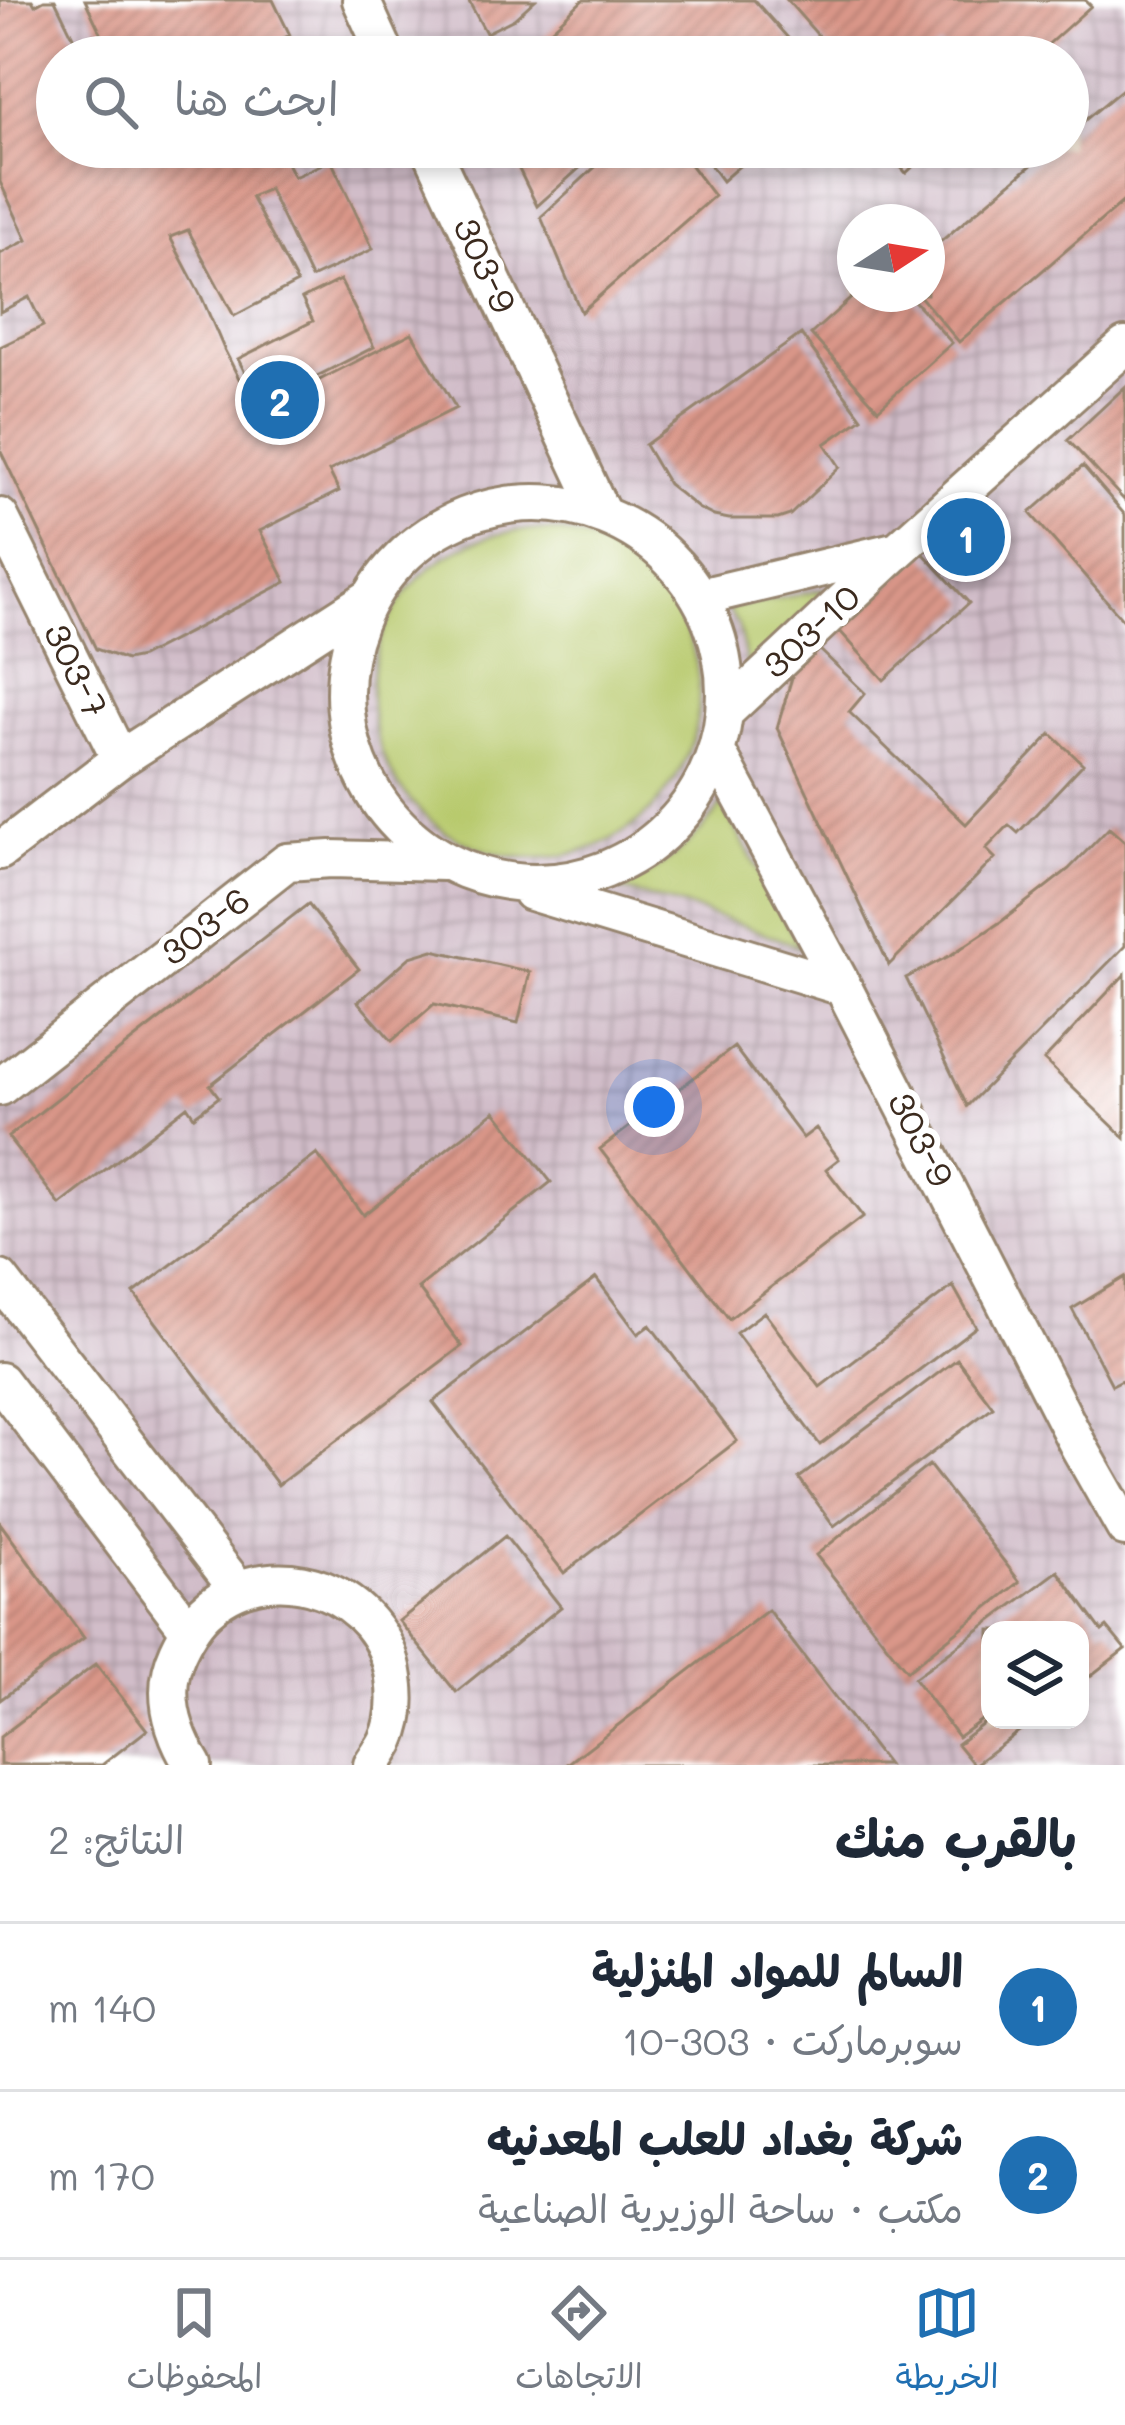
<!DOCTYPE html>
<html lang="ar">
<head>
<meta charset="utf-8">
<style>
	body { margin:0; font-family:Mali,"Playpen Sans Arabic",sans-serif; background:#f6f6f7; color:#1f2937; direction:rtl }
	.controls { position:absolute; right:36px; bottom:36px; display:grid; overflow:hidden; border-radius:24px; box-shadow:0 6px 18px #0003 }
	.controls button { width:108px; height:108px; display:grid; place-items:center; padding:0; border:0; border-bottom:3px solid #e0e1e3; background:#fff; color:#1f2937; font:60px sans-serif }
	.compass { position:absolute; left:837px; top:204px; width:108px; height:108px; border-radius:50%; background:#fff; box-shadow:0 6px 18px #0003; rotate:78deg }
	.you { position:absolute; left:654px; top:1107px; width:42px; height:42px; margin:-30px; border:9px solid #fff; border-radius:50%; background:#1a73e8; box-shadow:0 0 0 18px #1a73e833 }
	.badge { display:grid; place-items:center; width:78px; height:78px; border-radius:50%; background:#1f6fb2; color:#fff; font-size:39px; font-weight:700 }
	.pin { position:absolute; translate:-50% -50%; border:6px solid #fff; box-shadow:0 3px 12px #0006 }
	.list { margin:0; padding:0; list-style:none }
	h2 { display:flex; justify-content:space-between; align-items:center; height:156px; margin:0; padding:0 48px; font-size:51px }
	h2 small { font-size:39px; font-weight:400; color:#747a83 }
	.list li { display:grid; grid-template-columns:78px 1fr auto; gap:36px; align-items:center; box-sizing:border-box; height:168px; padding:0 48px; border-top:3px solid #e0e1e3 }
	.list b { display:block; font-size:45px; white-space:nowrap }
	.list p { margin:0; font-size:39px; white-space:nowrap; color:#747a83 }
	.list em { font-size:39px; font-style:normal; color:#747a83 }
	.icon { flex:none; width:66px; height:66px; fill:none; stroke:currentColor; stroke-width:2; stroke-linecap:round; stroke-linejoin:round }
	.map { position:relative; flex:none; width:1125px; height:1765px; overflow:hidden; direction:ltr }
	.search { position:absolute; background:#fff; box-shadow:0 6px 18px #0003; left:36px; right:36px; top:36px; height:132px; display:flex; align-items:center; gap:30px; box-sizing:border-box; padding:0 42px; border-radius:66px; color:#747a83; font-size:45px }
	.sheet { height:492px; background:#fff }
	nav { display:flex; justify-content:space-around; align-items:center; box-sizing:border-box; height:168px; border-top:3px solid #e0e1e3; background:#fff; font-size:33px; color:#747a83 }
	nav a { display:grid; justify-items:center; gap:6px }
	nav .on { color:#1f6fb2 }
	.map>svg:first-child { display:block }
	.industrial { fill:url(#industrial-grid); fill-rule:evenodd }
	.grass { fill:#b7c96c; stroke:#797a45; stroke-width:3 }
	.building { fill:url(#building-hatch) }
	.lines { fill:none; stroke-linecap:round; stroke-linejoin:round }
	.minor-casing { stroke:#96846e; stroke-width:42 }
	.minor { stroke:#fff; stroke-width:36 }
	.labels { text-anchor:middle; stroke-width:12; stroke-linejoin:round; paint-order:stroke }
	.street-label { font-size:36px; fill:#3b2a1e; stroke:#fff }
</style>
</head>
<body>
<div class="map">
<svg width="1125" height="1765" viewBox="0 0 1125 1765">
	<defs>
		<pattern id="industrial-grid" width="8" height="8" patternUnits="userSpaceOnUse" patternTransform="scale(3)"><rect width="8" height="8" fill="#d1bdc9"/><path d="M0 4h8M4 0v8" fill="none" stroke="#ab9aa3"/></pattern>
		<pattern id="building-hatch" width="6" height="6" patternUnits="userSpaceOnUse" patternTransform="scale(3)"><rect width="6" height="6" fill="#da9789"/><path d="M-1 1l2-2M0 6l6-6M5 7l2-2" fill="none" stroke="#b27b6f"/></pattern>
	</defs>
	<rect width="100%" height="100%" fill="#fff"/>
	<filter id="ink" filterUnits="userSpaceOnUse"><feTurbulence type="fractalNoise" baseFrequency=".00833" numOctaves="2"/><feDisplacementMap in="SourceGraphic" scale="24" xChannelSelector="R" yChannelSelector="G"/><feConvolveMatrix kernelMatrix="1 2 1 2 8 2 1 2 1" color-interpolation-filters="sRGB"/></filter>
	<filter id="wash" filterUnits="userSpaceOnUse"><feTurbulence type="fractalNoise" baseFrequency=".004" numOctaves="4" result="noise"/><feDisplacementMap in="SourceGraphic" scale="48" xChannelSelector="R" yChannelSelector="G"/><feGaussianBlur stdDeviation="2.7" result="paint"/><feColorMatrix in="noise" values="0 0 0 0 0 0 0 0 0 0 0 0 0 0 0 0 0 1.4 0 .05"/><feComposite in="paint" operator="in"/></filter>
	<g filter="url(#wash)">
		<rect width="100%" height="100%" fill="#f2ddbf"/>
		<path class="industrial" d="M0 0H1125V1765H0ZM57 57H1068V147H57ZM855 222H927V294H855ZM990 1630H1080V1720H990Z"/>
		<path class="grass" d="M371 694a164 164 0 1 1 328 0a164 164 0 1 1-328 0Z
			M829 589 748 668 738 625 727 608Z
			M722 804 800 947C740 923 682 904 619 890 659 870 697 842 722 804Z"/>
		<g id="blocks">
			<path class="building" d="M0 0H32L35 5 44 0H55L83 57H57V147H279L294 177 331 160 373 249 311 278 269 189 251 197 297 283 234 316 188 230 170 237 202 298 224 349 254 408 261 404 238 359 313 321 302 299 340 280 374 347 288 391 290 395 412 333 456 408 329 471 339 491 260 531 286 582 141 657 126 660 96 649 0 450V347L43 326 29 297 0 312V254L27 240 0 182Z
				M85 0H273L290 35 245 57H112Z
				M468 0H535L514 19 486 33Z
				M583 0H754L805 57H522Z
				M787 0H1085L1091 6 1034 57H949L939 45 926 57H837Z
				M1125 87V200L959 342 918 294H927V253L1053 147H1068V134Z
				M508 147H603L537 206Z
				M617 147H677L714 196 581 312 541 217Z
				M697 147H761L722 181Z
				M883 147H934L906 173Z
				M856 294H908L952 343 878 409 811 334Z
				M801 334 862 418 825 444 840 467 790 515 778 519H729L714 516 698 508 668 484 645 445Z
				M1125 387V501L1068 440Z
				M1083 466 1125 515V622L1030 513Z
				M923 553 969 603 884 680 839 630Z
				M816 646 865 693 849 712 966 824 1051 734 1083 764 1018 833 1009 825 986 849 995 858 889 965 777 728 798 657Z
				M1109 828 1125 842V946L967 1106 906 978 951 955 1002 921 1069 869Z
				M308 904 359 969 210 1085 219 1097 194 1116 187 1106 60 1205 8 1137Z
				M433 950 530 972 518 1023 434 1004 392 1041 358 1002 410 957Z
				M1125 974V1138L1044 1060Z
				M734 1047 803 1138 816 1128 839 1159 826 1169 863 1217 729 1319 600 1149Z
				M495 1111 551 1182 418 1288 462 1346 278 1485 134 1293 317 1154 363 1215Z
				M1125 1277V1386L1122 1380 1112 1385 1072 1309Z
				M596 1278 638 1334 650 1325 737 1441 564 1573 433 1402Z
				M953 1286 976 1327 820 1445 736 1333 764 1312 820 1387Z
				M957 1359 993 1407 834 1526 799 1478Z
				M929 1465 1020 1582 907 1671 816 1555Z
				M0 1523 84 1638 0 1700Z
				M505 1536 561 1607 456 1692 399 1621Z
				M1058 1571 1102 1631 1107 1627 1125 1649 1080 1684V1630H990V1714L958 1737 914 1678Z
				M768 1610 887 1765H566Z
				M96 1664 147 1730 102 1765H0V1737Z
				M988 1720H1034L974 1765 957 1744Z"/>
		</g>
	</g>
	<g filter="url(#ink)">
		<use href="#blocks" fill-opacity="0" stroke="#96846e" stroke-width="3"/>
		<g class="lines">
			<g class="minor-casing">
				<path id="minor" d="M361 0 387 57
					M430 147 602 514
					M345 693a190 190 0 1 1 380 0a190 190 0 1 1-380 0Z
					M0 517 120 759
					M700 597 894 551
					M725 712 898 550 1125 346
					M717 752 843 987 1079 1447 1125 1528
					M0 851 120 759 368 599
					M531 892 843 987
					M0 1087 287 862 331 859 443 862
					M0 1279 238 1589
					M0 1381 189 1630
					M193 1765C172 1731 160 1691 178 1652 186 1635 195 1619 210 1607 276 1551 383 1593 394 1678 397 1699 396 1722 387 1741 383 1749 377 1757 372 1765"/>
			</g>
			<use href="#minor" class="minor"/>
		</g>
	</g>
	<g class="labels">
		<g class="street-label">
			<text transform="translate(485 265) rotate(65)" y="13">303-9</text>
			<text transform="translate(811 631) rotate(-43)" y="13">303-10</text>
			<text transform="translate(76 670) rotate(64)" y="13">303-7</text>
			<text transform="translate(205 926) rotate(-38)" y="13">303-6</text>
			<text transform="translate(921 1139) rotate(63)" y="13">303-9</text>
		</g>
	</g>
</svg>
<div class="controls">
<button><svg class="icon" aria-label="layers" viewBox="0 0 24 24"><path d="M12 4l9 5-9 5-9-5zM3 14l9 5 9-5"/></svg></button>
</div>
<svg class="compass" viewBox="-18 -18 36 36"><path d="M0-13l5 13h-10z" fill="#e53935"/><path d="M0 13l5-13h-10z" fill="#747a83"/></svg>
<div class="you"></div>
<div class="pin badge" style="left:966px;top:537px">1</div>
<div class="pin badge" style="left:280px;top:400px">2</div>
<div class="search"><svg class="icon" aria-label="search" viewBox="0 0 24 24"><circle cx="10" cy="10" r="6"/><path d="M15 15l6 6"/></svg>ابحث هنا</div>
</div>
<section class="sheet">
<h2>بالقرب منك<small>النتائج: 2</small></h2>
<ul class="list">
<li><span class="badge">1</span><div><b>السالم للمواد المنزلية</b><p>سوبرماركت · 303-10</p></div><em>140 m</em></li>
<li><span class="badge">2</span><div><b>شركة بغداد للعلب المعدنيه</b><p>مكتب · ساحة الوزيرية الصناعية</p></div><em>170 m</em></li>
</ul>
</section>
<nav>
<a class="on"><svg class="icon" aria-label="map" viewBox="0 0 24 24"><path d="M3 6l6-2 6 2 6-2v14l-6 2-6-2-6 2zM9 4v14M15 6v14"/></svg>الخريطة</a>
<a><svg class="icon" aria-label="directions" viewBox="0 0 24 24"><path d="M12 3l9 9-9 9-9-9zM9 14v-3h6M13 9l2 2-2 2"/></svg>الاتجاهات</a>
<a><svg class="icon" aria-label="saved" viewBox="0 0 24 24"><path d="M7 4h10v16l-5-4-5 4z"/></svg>المحفوظات</a>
</nav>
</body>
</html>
